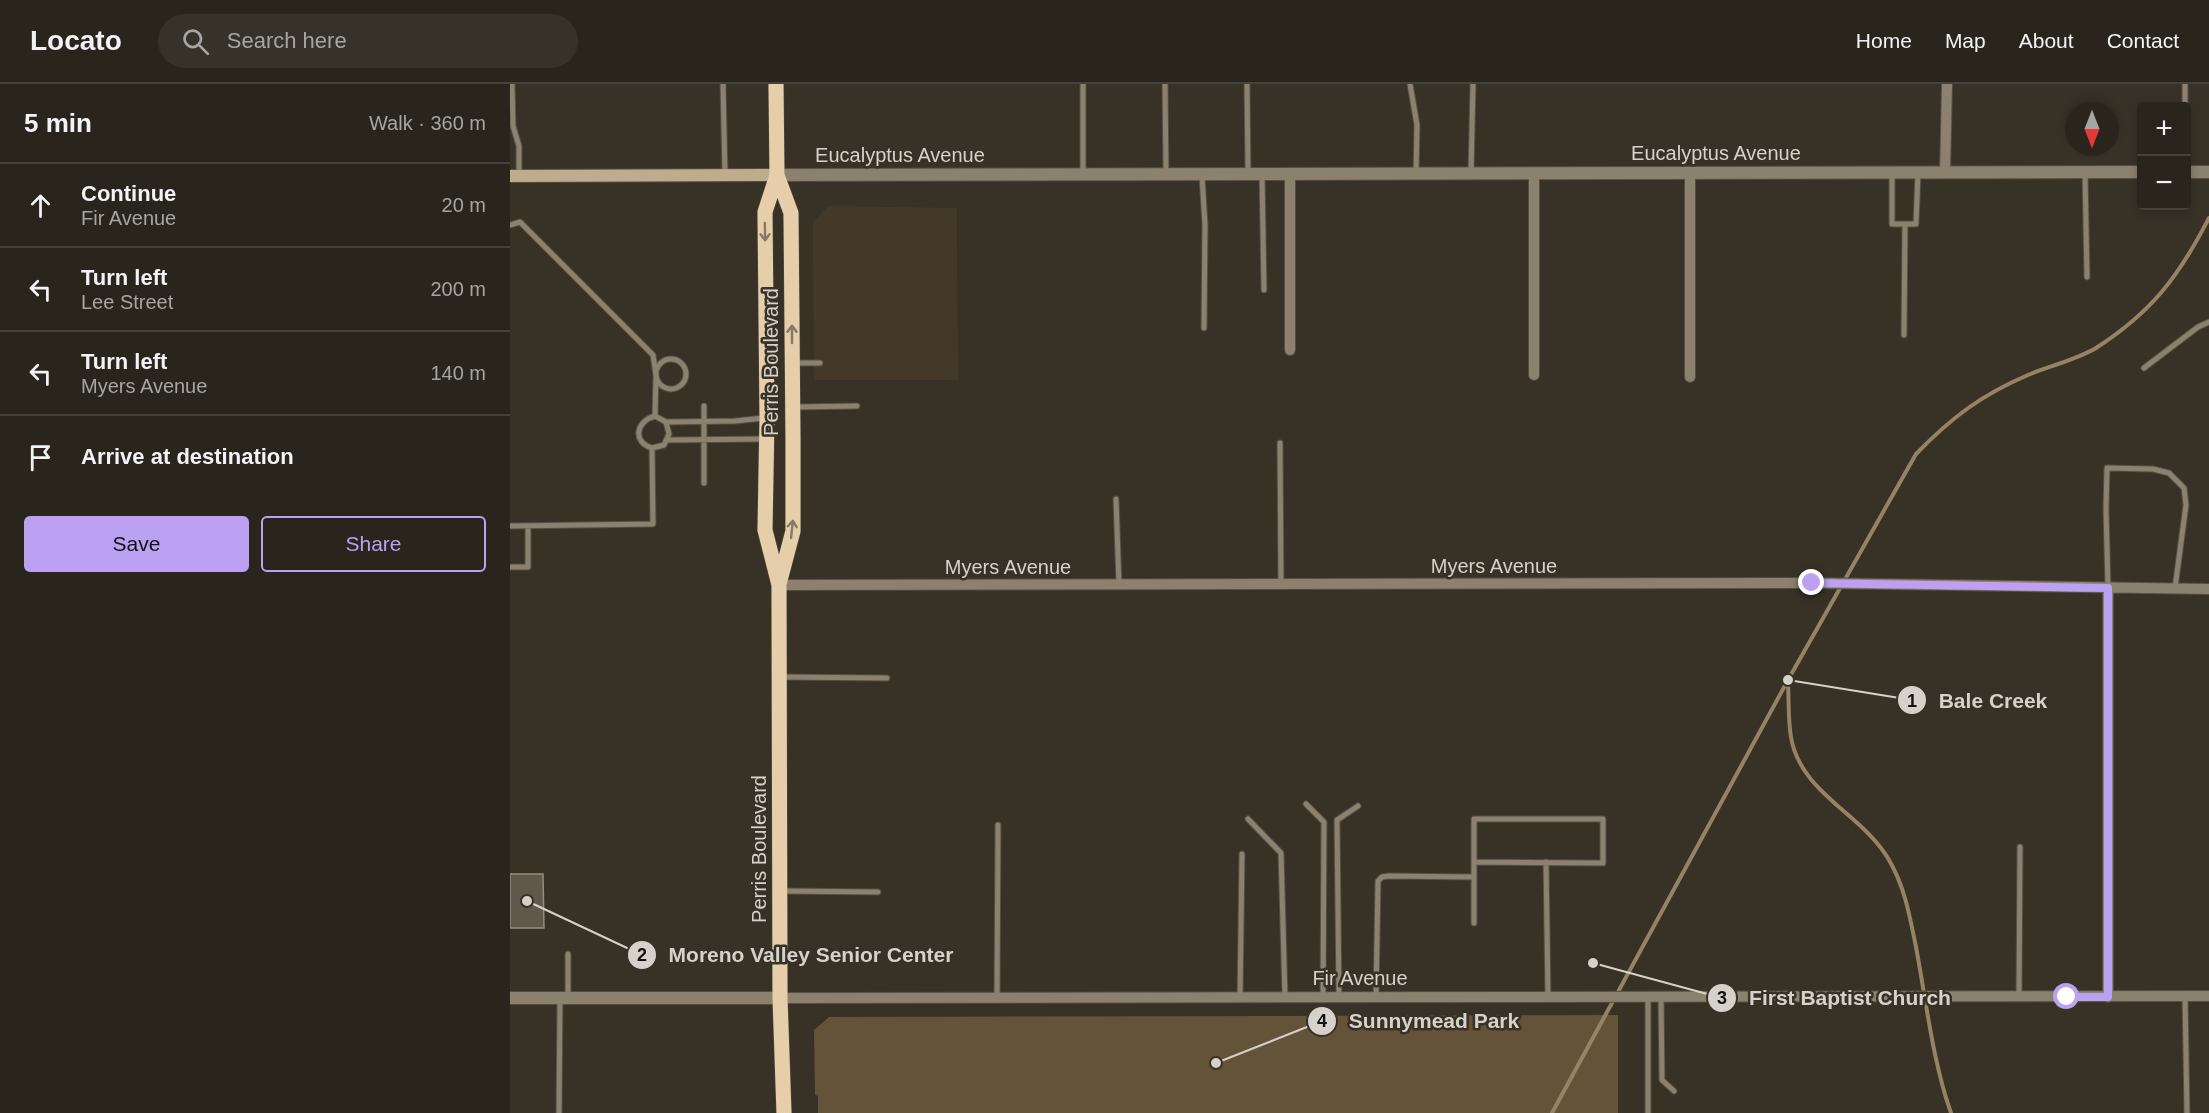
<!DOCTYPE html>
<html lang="en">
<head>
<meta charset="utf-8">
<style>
	body { margin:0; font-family:Arial,sans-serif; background:#363129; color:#f1f3f6 }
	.controls { position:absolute; right:18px; top:18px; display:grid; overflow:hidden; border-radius:6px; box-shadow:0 3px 9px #0003 }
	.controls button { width:54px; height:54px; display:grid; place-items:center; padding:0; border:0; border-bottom:2px solid #46423b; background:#2a251c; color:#f1f3f6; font:30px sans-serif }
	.compass { position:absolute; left:1555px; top:18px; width:54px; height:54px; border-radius:50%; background:#2a251c; box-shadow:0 3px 9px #0003; rotate:180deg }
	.stop { position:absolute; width:18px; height:18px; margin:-14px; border:4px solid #bca0f2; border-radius:50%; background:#fff }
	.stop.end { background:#bca0f2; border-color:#fff; box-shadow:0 2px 6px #0008 }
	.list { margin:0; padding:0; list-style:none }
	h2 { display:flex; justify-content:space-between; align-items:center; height:78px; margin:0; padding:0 24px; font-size:26px }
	h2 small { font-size:20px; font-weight:400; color:#a5a5a3 }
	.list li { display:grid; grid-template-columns:39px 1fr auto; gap:18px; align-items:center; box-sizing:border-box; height:84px; padding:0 24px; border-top:2px solid #46423b }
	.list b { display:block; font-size:22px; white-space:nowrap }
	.list p { margin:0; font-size:20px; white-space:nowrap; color:#a5a5a3 }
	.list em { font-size:20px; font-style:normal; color:#a5a5a3 }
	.actions { display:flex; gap:12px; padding:18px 24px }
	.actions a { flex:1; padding:14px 0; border:2px solid #bca0f2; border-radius:6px; text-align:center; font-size:21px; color:#bca0f2 }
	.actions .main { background:#bca0f2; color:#111 }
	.icon { flex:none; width:33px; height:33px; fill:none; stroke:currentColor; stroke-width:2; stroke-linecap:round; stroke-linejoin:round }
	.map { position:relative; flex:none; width:1699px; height:1029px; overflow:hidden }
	header { display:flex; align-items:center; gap:36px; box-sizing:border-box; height:84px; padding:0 30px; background:#2a251c; border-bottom:2px solid #46423b }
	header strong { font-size:28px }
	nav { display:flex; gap:33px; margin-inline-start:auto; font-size:21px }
	.search { width:420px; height:54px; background:#363129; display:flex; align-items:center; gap:15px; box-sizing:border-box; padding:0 21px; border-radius:33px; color:#a5a5a3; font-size:22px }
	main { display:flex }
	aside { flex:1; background:#2a251c }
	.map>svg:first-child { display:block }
	.built { fill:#443928 }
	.green { fill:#635339 }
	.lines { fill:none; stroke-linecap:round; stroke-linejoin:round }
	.stream { stroke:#968364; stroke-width:4 }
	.building { fill:#60584b; stroke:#968d80; stroke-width:1.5 }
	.service-casing { stroke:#544e44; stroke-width:7 }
	.minor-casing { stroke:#544e44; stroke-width:12 }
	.tertiary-casing { stroke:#544e44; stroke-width:14 }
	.secondary-casing { stroke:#544e44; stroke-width:14 }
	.primary-casing { stroke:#544e44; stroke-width:16 }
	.service { stroke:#8c806e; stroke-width:5 }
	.minor { stroke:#8c806e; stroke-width:10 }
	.tertiary { stroke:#8c806e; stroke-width:12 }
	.secondary { stroke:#beac8f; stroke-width:12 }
	.primary { stroke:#e5cea9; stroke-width:15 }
	.oneway { stroke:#867861 }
	.route { stroke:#bca0f2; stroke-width:8 }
	.labels { text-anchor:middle; stroke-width:5; stroke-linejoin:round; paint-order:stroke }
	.street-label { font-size:20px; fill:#d6d1ca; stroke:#383126 }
	.leader { fill:none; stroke:#d6d1ca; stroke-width:2 }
	.callout-dot { fill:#d6d1ca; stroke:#383126; stroke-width:2 }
	.mark-label { font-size:18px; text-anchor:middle; font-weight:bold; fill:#111 }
	.callout-label { font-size:21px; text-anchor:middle; font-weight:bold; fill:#d6d1ca; stroke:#383126; stroke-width:5; stroke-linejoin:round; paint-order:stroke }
</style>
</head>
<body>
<header>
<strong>Locato</strong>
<div class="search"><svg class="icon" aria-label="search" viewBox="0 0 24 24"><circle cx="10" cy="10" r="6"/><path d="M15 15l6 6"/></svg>Search here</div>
<nav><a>Home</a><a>Map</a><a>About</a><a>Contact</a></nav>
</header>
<main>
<aside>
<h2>5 min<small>Walk · 360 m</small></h2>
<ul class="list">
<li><svg class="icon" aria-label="ahead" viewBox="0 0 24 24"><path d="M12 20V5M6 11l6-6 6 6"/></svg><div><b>Continue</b><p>Fir Avenue</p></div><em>20 m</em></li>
<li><svg class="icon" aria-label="left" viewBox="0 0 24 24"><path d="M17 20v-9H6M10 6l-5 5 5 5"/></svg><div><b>Turn left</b><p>Lee Street</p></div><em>200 m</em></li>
<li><svg class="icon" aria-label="left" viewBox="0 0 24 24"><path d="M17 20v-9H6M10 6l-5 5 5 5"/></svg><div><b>Turn left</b><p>Myers Avenue</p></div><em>140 m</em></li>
<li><svg class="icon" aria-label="arrive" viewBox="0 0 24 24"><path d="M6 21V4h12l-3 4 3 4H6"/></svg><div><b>Arrive at destination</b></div></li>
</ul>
<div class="actions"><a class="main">Save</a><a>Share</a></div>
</aside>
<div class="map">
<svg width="1699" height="1029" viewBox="0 0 1699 1029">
	<rect width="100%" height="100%" fill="#383126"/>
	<path class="built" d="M318 122 447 124 448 296H304L303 138Z"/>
	<path class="green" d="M1108 931V1029H308V1012L305 1011 304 946 319 933Z"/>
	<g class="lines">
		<path class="stream" d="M1278 599C1279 617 1278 636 1281 653 1290 709 1353 730 1379 776 1395 803 1400 834 1406 863 1416 916 1423 979 1441 1029
			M1042 1029 1278 596 1406 370C1441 334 1471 311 1518 291 1539 282 1566 276 1586 264 1642 228 1669 192 1699 134"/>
	</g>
	<path class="building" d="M0 790H33L34 844H0Z"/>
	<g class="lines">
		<g class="service-casing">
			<path id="service" d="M2 0 3 42 9 62V90
				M213 0 215 91
				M655 0 656 90
				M737 0 738 88
				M900 0 907 41 906 90
				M1675 22V0
				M961 88 963 0
				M1575 89 1577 193
				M573 90V0
				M752 90 754 206
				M1382 90V140H1406L1408 88
				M692 92 695 141 694 244
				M0 141 10 138 143 271 146 291 145 332
				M1394 251 1395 140
				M146 290a15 15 0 1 1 30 0a15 15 0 1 1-30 0Z
				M285 279H310
				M1634 284 1688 243 1699 238
				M284 323 347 322
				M156 338 159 350 154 361 142 364C122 358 126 337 145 332L156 338 225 337 255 334
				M158 356 255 355
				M770 359 771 500
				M194 399V322
				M606 415 609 501
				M0 442 143 440 142 364
				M0 483H18V442
				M1598 504 1596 425 1597 384 1643 385 1659 389 1674 404 1676 421 1665 504
				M271 593 377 594
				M796 720 814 738 813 914
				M738 735 771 769 775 914
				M964 778V735H1093V779L964 778V839
				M1036 778 1038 912
				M272 807 368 808
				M58 870V913
				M1509 911 1510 763
				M1675 912 1677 1029
				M487 913 488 741
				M730 914 732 770
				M829 914 827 736 848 722
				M866 914 868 797 872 793 879 792 964 793
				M1138 914V1029
				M1151 914 1152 996 1164 1007
				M49 1029 50 914"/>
		</g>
		<g class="minor-casing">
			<path id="minor" d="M1435 88 1437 0
				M1024 89V291
				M1180 89V293
				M780 90V266
				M269 501 1302 499 1699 505
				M1598 913V504
				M270 914 1699 912"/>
		</g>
		<g class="tertiary-casing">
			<path id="tertiary" d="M1676 88H1699
				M267 91 1632 88
				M0 914H270"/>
		</g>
		<g class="secondary-casing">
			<path id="secondary" d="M0 92 267 91"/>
		</g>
		<g class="primary-casing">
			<path id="primary" d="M266 0 267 91 255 128 257 334 255 446 269 501 270 914 274 1029
				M267 91 281 129 283 355V447L269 500"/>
		</g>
		<use href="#service" class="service"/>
		<use href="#minor" class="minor"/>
		<use href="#tertiary" class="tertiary"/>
		<use href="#secondary" class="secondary"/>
		<use href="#primary" class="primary"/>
	</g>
	<defs><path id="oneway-shaft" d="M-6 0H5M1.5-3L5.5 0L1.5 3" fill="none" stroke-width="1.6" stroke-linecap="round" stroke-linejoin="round" transform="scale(1.5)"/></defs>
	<g class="oneway">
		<use href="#oneway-shaft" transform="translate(255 148) rotate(89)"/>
		<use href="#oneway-shaft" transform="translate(282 250) rotate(-90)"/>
		<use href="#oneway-shaft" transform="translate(282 445) rotate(-84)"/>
	</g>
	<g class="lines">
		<path class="route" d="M1302 499 1598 504V913H1557"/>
	</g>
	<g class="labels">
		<g class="street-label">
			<text x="1206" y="76">Eucalyptus Avenue</text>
			<text x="390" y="78">Eucalyptus Avenue</text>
			<text transform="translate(261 278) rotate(-90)" y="7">Perris Boulevard</text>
			<text x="984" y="489">Myers Avenue</text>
			<text x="498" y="490">Myers Avenue</text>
			<text transform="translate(249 765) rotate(-90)" y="7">Perris Boulevard</text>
			<text x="850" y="901">Fir Avenue</text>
		</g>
	</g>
	<path class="leader" d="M1278 596L1402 616M17 817L132 871M1083 879L1212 914M706 979L812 937"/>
	<g class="callout-dot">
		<circle cx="1278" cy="596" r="6"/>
		<circle cx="17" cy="817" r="6"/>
		<circle cx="1083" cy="879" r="6"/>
		<circle cx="706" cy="979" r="6"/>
		<circle cx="1402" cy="616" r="15"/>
		<circle cx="132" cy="871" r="15"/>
		<circle cx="1212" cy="914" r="15"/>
		<circle cx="812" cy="937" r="15"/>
	</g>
	<g class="mark-label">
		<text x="1402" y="623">1</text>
		<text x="132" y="877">2</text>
		<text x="1212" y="920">3</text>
		<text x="812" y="943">4</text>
	</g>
	<g class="callout-label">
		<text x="1483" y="624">Bale Creek</text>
		<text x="301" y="878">Moreno Valley Senior Center</text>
		<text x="1340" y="921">First Baptist Church</text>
		<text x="924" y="944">Sunnymead Park</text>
	</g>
</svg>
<div class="controls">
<button>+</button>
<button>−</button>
</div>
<svg class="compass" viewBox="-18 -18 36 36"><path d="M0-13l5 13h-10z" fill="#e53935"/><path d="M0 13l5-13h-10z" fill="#a5a5a3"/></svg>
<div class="stop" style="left:1557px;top:913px"></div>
<div class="stop end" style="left:1302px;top:499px"></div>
</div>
</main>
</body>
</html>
